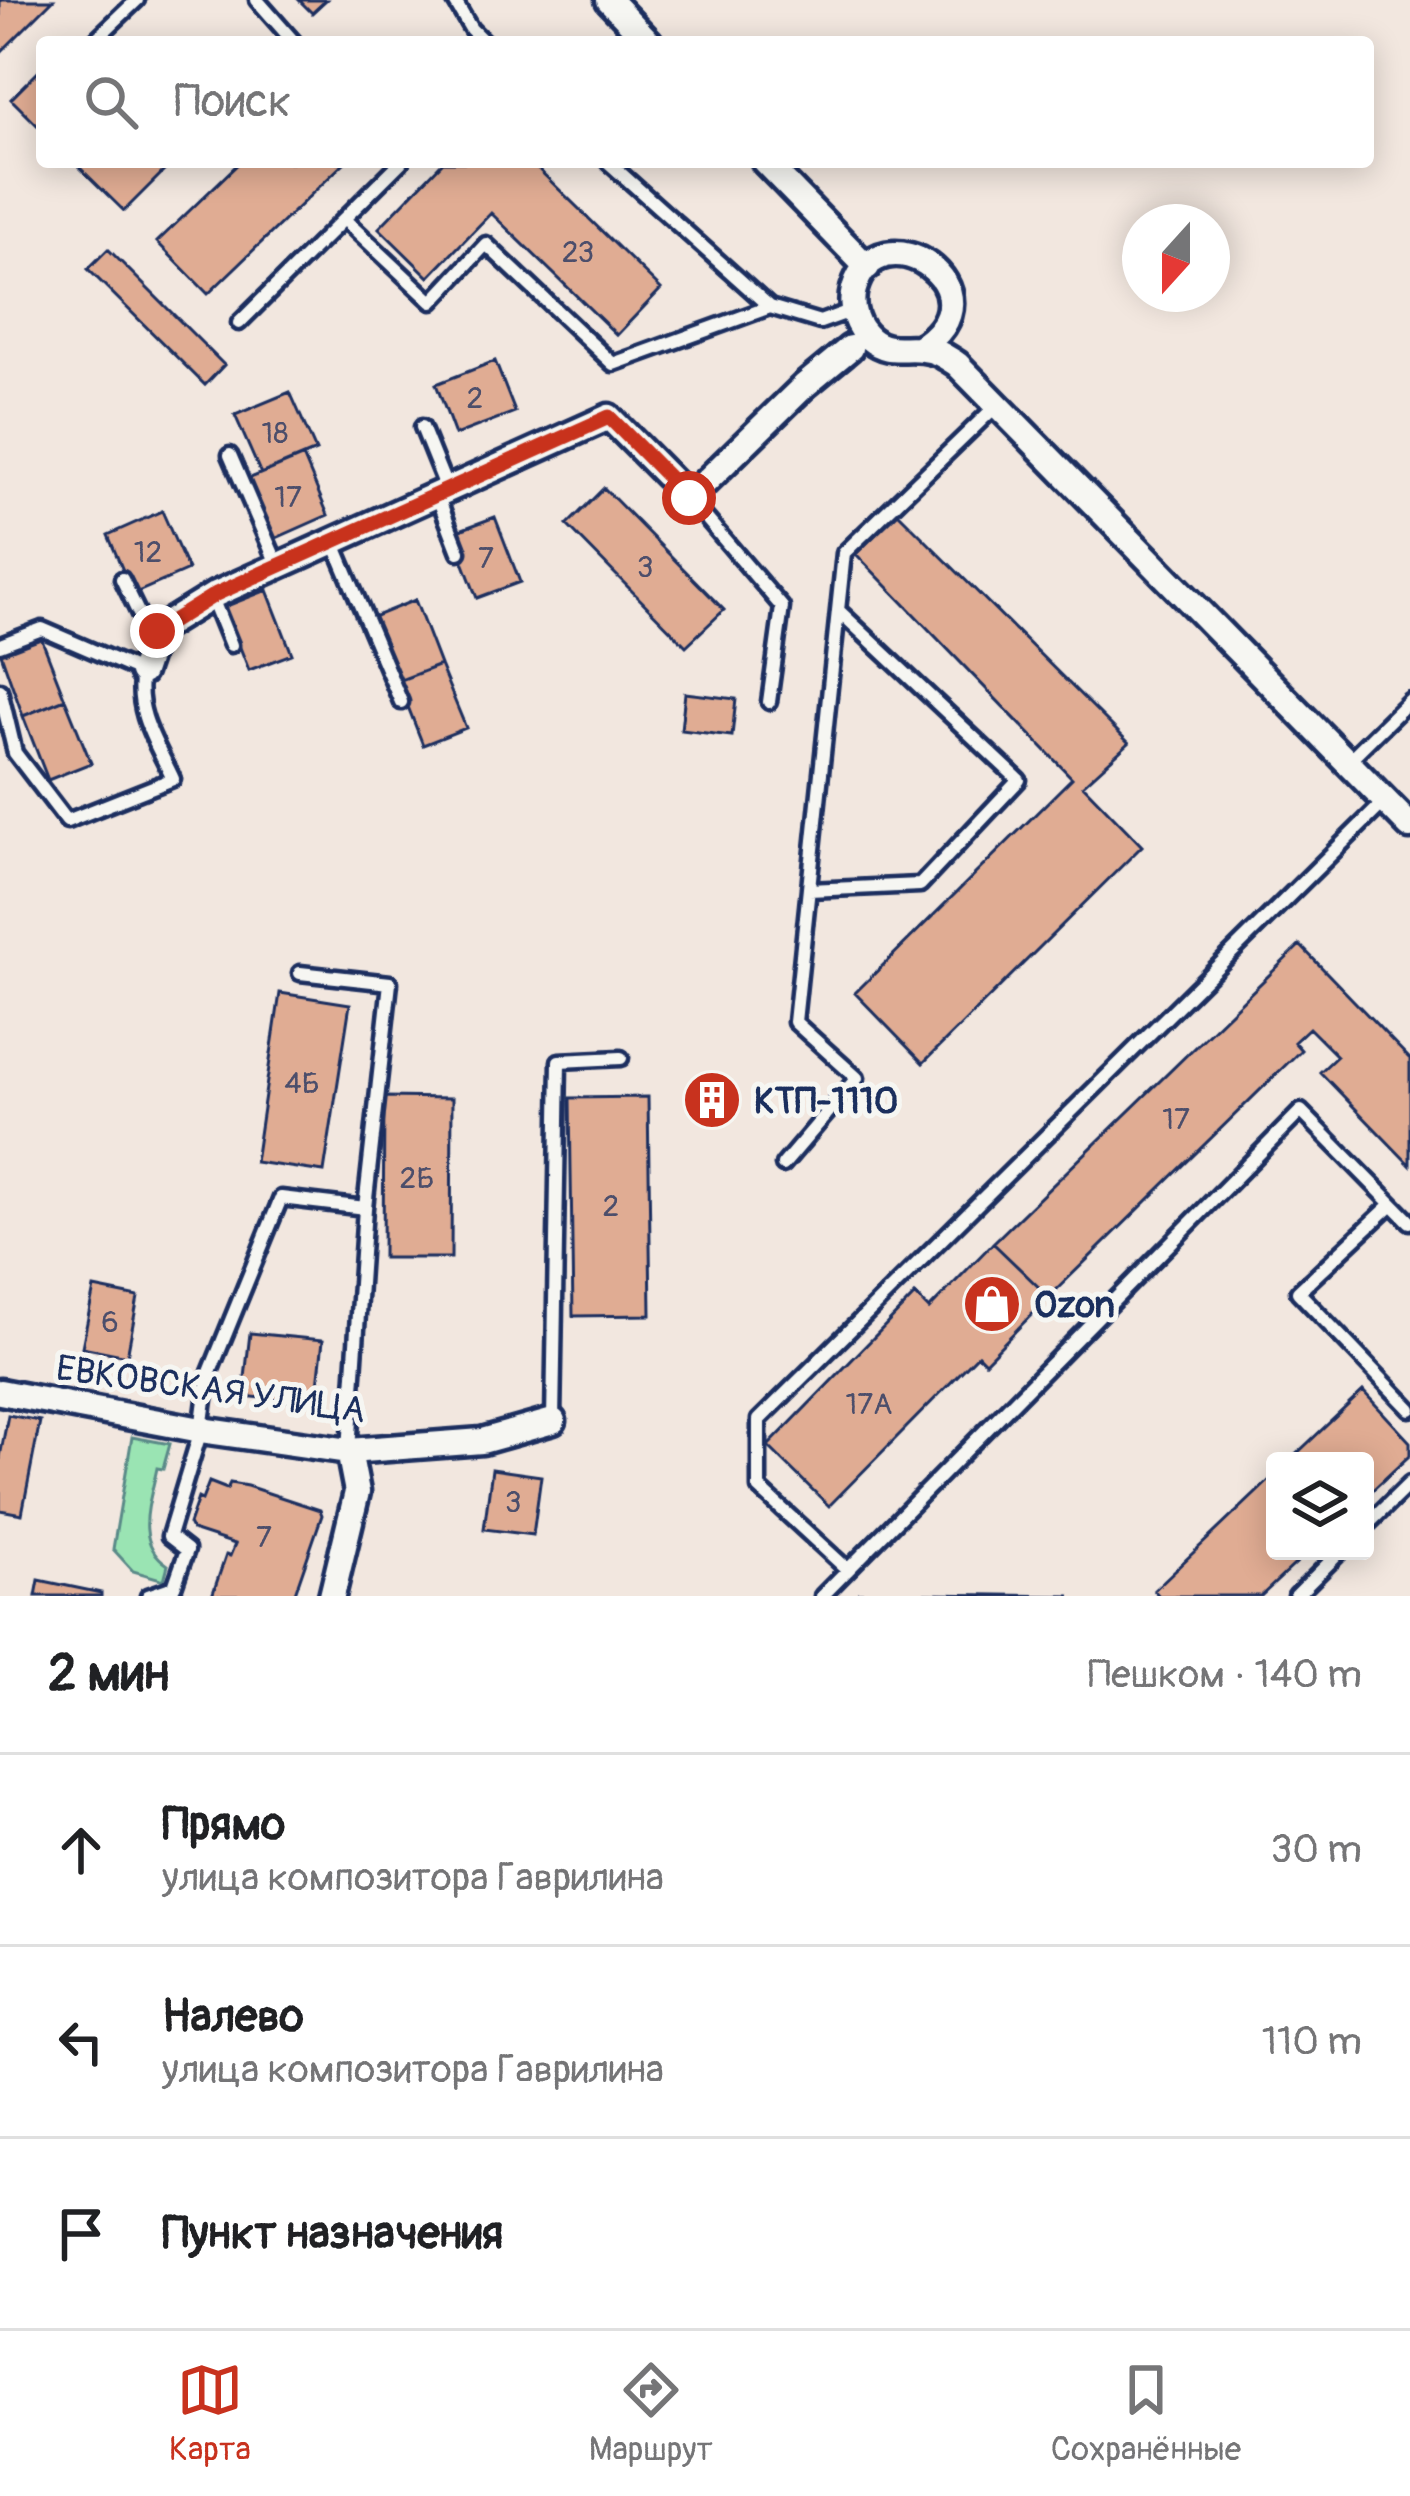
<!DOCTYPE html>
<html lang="ru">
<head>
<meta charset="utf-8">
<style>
	body { margin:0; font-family:Pangolin,sans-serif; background:#f6f6f6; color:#202124 }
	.controls { position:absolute; right:36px; bottom:36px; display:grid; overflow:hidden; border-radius:12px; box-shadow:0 6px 30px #0003 }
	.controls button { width:108px; height:108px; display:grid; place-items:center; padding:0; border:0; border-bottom:3px solid #e0e0e0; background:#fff; color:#202124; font:60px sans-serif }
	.compass { position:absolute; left:1122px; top:204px; width:108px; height:108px; border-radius:50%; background:#fff; box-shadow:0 6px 30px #0003; rotate:201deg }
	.stop { position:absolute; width:36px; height:36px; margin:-27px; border:9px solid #c8321e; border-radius:50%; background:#fff }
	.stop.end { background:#c8321e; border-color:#fff; box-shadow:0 3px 12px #0008 }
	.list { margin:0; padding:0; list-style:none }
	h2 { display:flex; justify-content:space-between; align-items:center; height:156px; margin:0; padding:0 48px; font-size:51px }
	h2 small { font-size:39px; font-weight:400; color:#757577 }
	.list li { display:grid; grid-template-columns:78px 1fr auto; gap:36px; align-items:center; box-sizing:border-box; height:192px; padding:0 48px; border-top:3px solid #e0e0e0 }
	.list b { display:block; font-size:45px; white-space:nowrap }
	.list p { margin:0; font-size:39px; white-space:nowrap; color:#757577 }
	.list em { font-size:39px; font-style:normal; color:#757577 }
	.icon { flex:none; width:66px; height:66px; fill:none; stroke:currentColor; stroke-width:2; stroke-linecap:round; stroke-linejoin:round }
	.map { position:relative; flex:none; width:1410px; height:1596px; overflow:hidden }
	.search { position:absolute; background:#fff; box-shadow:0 6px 30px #0003; left:36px; right:36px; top:36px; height:132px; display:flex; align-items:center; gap:30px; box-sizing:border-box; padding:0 42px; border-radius:12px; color:#757577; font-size:45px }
	.sheet { height:732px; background:#fff }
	nav { display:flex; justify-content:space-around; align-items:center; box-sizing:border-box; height:168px; border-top:3px solid #e0e0e0; background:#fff; font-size:33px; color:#757577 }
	nav a { display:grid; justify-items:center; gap:6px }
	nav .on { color:#c8321e }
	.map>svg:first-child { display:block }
	.green { fill:#9ae4b3; stroke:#5a8a88; stroke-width:3 }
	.building { fill:#e0ac93; stroke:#1b2f5e; stroke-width:3 }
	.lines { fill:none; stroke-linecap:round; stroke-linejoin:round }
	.lane-casing { stroke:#1b2f5e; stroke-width:21 }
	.street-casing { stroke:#1b2f5e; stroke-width:33 }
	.lane { stroke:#f6f6f2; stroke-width:12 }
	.street { stroke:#f6f6f2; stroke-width:24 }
	.route { stroke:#c8321e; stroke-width:15 }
	.labels { text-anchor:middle; stroke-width:10; stroke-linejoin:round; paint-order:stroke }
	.number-label { font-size:30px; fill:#4c4e6b }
	.poi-label { font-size:36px; font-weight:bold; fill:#1b2f5e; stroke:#f6f6f2; text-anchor:start }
	.street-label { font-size:36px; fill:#1b2f5e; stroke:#f6f6f2 }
</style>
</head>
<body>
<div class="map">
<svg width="1410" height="1596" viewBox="0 0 1410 1596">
	<rect width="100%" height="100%" fill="#f2e7df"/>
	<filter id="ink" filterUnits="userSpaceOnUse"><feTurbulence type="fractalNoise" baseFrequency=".00833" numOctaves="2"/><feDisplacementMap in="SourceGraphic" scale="24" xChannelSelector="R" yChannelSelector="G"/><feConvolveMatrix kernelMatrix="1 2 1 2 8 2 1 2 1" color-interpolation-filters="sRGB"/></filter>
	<g filter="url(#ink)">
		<path class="green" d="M132 1437 170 1444 163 1469 157 1468C150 1503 133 1542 168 1565L164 1580 133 1571 113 1549Z"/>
		<path class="building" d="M0 0H53L0 53Z
			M299 0H326L312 13Z
			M42 68V130L11 99Z
			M74 162H173L124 211Z
			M240 162H345L208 294 157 242Z
			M443 162H531L661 289 617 335 491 213 429 277 379 228Z
			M108 249 224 365 205 385 88 269Z
			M495 361 515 412 455 435 436 384Z
			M290 392 316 451 261 474 235 415Z
			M303 456 328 515 274 539 248 479Z
			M604 488 724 610 686 646 567 525Z
			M162 511 188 570 133 594 108 535Z
			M897 512 1129 743 1083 785 1142 846 923 1063 855 993 1072 778 856 554Z
			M495 517 520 582 477 598 452 533Z
			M267 590 292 654 249 670 224 607Z
			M415 600 440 665 398 681 373 617Z
			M40 635 65 699 23 716 0 651Z
			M440 665 466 728 423 745 398 681Z
			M685 693 736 699 732 736 681 730Z
			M65 699 91 763 48 780 23 716Z
			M1300 945 1410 1059V1165L1320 1072 1337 1056 1309 1028 1294 1042 1301 1050 1049 1297 993 1243Z
			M280 993 350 1004 324 1172 255 1162Z
			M701 1083 724 1084 722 1118 699 1117Z
			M384 1097 452 1098 451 1258H383Z
			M648 1097 651 1315 573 1316 570 1098Z
			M993 1243 1049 1297 985 1362 978 1355 829 1506 768 1446 915 1295 929 1309Z
			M94 1288 138 1297 127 1356 82 1347Z
			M250 1333 323 1340 316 1404 243 1396Z
			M1363 1391 1410 1442V1455L1365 1497V1461H1289Z
			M8 1415 40 1421 22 1514 0 1510V1457Z
			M492 1469 541 1476 533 1535 484 1529Z
			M1275 1475V1551H1309L1261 1596H1159L1154 1590Z
			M209 1482 227 1489 230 1483 247 1486 320 1510 322 1515 294 1596H212L226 1555 230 1556 235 1544 192 1530 189 1524 198 1498 202 1500Z
			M39 1580 101 1593V1596H36Z
			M859 1593 1071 1596H859Z"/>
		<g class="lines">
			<g class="lane-casing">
				<path id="lane" d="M257 0 294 42
					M454 0 471 29 484 42
					M93 42 137 0
					M608 162 770 307 820 322 853 310
					M345 220 432 302 486 244 613 364 770 307
					M239 323 401 162
					M422 427 447 489
					M230 455 278 566
					M437 495 459 552
					M689 498 782 607 769 702
					M333 541 401 702
					M122 579 151 639
					M212 598 231 645
					M0 645 42 629 142 672C134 712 157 744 173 779L67 821 15 753 0 690
					M1348 761 1410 700
					M809 890 920 885 1019 780 838 610
					M300 973 390 983 365 1208
					M783 1165 857 1078 795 1022 844 553 997 405
					M1392 1204 1298 1292 1410 1409
					M553 1421 559 1061 621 1058
					M1365 1527 1410 1483
					M848 1570 759 1488V1420L1385 801
					M148 1596 174 1587 187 1550 169 1536 201 1430 208 1377 281 1198 365 1208 349 1450
					M822 1596 1301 1111 1410 1222
					M1296 1596 1341 1551"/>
			</g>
			<g class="street-casing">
				<path id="street" d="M609 0 649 42
					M765 162 867 267
					M919 348C1009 291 878 205 854 289 849 308 856 327 870 339 888 354 903 346 923 349 937 350 946 357 957 364L1410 826
					M142 672 156 631 216 594 609 417 689 498 804 386 850 348
					M0 1392 201 1430 349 1451 482 1441 553 1421
					M332 1596 357 1492 349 1451"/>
			</g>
			<use href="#lane" class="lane"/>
			<use href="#street" class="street"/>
		</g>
	</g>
	<g class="lines" filter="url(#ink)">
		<path class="route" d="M157 631 216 594 609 417 689 498"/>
	</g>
	<defs>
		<g id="building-disc" transform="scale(3)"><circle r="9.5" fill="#c8321e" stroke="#f6f6f2"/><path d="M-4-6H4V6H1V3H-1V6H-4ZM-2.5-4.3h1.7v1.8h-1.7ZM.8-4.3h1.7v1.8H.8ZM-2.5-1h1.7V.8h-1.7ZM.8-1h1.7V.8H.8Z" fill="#fff"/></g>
		<g id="shop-disc" transform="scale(3)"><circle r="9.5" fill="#c8321e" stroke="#f6f6f2"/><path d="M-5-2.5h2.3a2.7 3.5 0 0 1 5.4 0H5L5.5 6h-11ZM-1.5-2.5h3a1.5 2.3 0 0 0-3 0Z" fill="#fff"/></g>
	</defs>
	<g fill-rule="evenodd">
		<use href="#building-disc" x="712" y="1100"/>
		<use href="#shop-disc" x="992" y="1304"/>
	</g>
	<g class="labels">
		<g class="number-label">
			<text x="578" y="262">23</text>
			<text x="475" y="408">2</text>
			<text x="275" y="443">18</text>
			<text x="288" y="507">17</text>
			<text x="148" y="562">12</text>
			<text x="486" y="568">7</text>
			<text x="645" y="577">3</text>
			<text x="302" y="1093">4Б</text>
			<text x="1176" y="1129">17</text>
			<text x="417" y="1188">2Б</text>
			<text x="611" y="1216">2</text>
			<text x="110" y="1332">6</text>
			<text x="869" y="1414">17А</text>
			<text x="513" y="1512">3</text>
			<text x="264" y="1547">7</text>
		</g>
		<g class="poi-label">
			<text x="754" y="1113">КТП-1110</text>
			<text x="1034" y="1317">Ozon</text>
		</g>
		<g class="street-label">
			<text transform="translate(211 1388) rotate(8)" y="13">ЕВКОВСКАЯ УЛИЦА</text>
		</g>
	</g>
</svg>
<div class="controls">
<button><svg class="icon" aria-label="layers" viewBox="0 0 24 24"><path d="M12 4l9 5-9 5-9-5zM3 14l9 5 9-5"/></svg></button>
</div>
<svg class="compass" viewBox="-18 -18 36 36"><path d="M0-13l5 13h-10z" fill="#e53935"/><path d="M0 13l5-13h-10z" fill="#757577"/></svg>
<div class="stop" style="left:689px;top:498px"></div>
<div class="stop end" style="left:157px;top:631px"></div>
<div class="search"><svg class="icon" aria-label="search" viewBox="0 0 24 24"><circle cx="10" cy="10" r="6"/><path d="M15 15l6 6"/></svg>Поиск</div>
</div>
<section class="sheet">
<h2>2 мин<small>Пешком · 140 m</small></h2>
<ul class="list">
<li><svg class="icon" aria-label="ahead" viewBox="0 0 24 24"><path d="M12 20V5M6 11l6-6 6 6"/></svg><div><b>Прямо</b><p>улица композитора Гаврилина</p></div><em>30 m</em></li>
<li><svg class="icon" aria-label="left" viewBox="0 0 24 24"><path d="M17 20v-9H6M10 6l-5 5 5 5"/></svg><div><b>Налево</b><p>улица композитора Гаврилина</p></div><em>110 m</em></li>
<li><svg class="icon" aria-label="arrive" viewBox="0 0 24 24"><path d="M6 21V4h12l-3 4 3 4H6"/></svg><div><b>Пункт назначения</b></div></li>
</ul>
</section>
<nav>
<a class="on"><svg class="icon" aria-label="map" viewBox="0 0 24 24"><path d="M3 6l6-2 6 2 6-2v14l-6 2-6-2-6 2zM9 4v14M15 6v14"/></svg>Карта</a>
<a><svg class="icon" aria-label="directions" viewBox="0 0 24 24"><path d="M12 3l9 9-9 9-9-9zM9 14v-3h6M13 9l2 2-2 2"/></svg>Маршрут</a>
<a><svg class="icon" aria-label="saved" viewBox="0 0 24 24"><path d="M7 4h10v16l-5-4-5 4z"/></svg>Сохранённые</a>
</nav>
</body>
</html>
